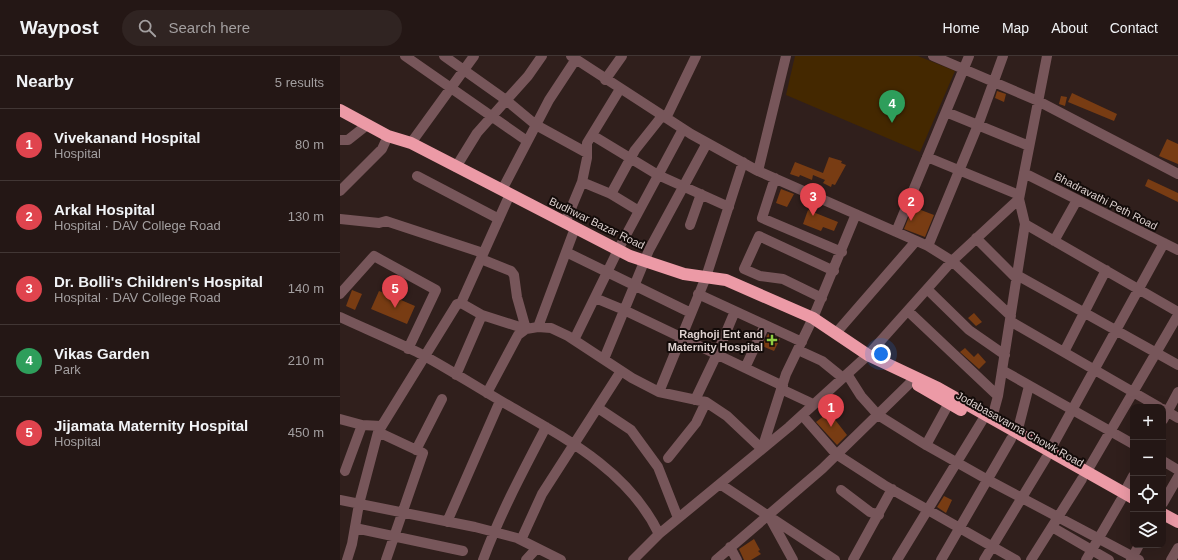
<!DOCTYPE html>
<html lang="en">
<head>
<meta charset="utf-8">
<style>
	body { margin:0; font-family:Helvetica,sans-serif; background:#302422; color:#f1f3f6 }
	.controls { position:absolute; right:12px; bottom:12px; display:grid; overflow:hidden; border-radius:8px; box-shadow:0 4px 16px #0002 }
	.controls button { width:36px; height:36px; display:grid; place-items:center; padding:0; border:0; border-bottom:1px solid #413634; background:#241715; color:#f1f3f6; font:20px sans-serif }
	.you { position:absolute; left:541px; top:298px; width:14px; height:14px; margin:-10px; border:3px solid #fff; border-radius:50%; background:#1a73e8; box-shadow:0 0 0 6px #1a73e833 }
	.badge { display:grid; place-items:center; width:26px; height:26px; border-radius:50%; background:#ea580c; color:#fff; font-size:13px; font-weight:700 }
	.pin { position:absolute; translate:-50% -33px; filter:drop-shadow(0 1px 2px #0008) }
	.pin::after { content:''; position:absolute; top:21px; width:14px; height:12px; background:inherit; clip-path:polygon(0 0,100% 0,50% 100%) }
	.list { margin:0; padding:0; list-style:none }
	h2 { display:flex; justify-content:space-between; align-items:center; height:52px; margin:0; padding:0 16px; font-size:17px }
	h2 small { font-size:13px; font-weight:400; color:#a39fa0 }
	.list li { display:grid; grid-template-columns:26px 1fr auto; gap:12px; align-items:center; box-sizing:border-box; height:72px; padding:0 16px; border-top:1px solid #413634 }
	.list b { display:block; font-size:15px; white-space:nowrap }
	.list p { margin:0; font-size:13px; white-space:nowrap; color:#a39fa0 }
	.list em { font-size:13px; font-style:normal; color:#a39fa0 }
	.icon { flex:none; width:22px; height:22px; fill:none; stroke:currentColor; stroke-width:2; stroke-linecap:round; stroke-linejoin:round }
	.map { position:relative; flex:none; width:838px; height:504px; overflow:hidden }
	header { display:flex; align-items:center; gap:24px; box-sizing:border-box; height:56px; padding:0 20px; background:#241715; border-bottom:1px solid #413634 }
	header strong { font-size:19px }
	nav { display:flex; gap:22px; margin-inline-start:auto; font-size:14px }
	.search { width:280px; height:36px; background:#302422; display:flex; align-items:center; gap:10px; box-sizing:border-box; padding:0 14px; border-radius:22px; color:#a39fa0; font-size:15px }
	main { display:flex }
	aside { flex:1; background:#241715 }
	.map>svg:first-child { display:block }
	.green { fill:#442800 }
	.building { fill:#783c13 }
	.lines { fill:none; stroke-linecap:round; stroke-linejoin:round }
	.minor { stroke:#77565a; stroke-width:10 }
	.highway { stroke:#ec9aa6; stroke-width:12 }
	.poi-dot { fill:#8fcd42; stroke:#130b09; stroke-width:1.5 }
	.labels { text-anchor:middle; stroke-width:4; stroke-linejoin:round; paint-order:stroke }
	.street-label { font-size:11px; fill:#ddd1cf; stroke:#130b09 }
	.poi-label { font-size:11px; font-weight:bold; fill:#ddd1cf; stroke:#130b09; text-anchor:end }
</style>
</head>
<body>
<header>
<strong>Waypost</strong>
<div class="search"><svg class="icon" aria-label="search" viewBox="0 0 24 24"><circle cx="10" cy="10" r="6"/><path d="M15 15l6 6"/></svg>Search here</div>
<nav><a>Home</a><a>Map</a><a>About</a><a>Contact</a></nav>
</header>
<main>
<aside>
<h2>Nearby<small>5 results</small></h2>
<ul class="list">
<li><span class="badge" style="background:#e0444e">1</span><div><b>Vivekanand Hospital</b><p>Hospital</p></div><em>80 m</em></li>
<li><span class="badge" style="background:#e0444e">2</span><div><b>Arkal Hospital</b><p>Hospital · DAV College Road</p></div><em>130 m</em></li>
<li><span class="badge" style="background:#e0444e">3</span><div><b>Dr. Bolli's Children's Hospital</b><p>Hospital · DAV College Road</p></div><em>140 m</em></li>
<li><span class="badge" style="background:#2e9e5b">4</span><div><b>Vikas Garden</b><p>Park</p></div><em>210 m</em></li>
<li><span class="badge" style="background:#e0444e">5</span><div><b>Jijamata Maternity Hospital</b><p>Hospital</p></div><em>450 m</em></li>
</ul>
</aside>
<div class="map">
<svg width="838" height="504" viewBox="0 0 838 504">
	<rect width="100%" height="100%" fill="#301f1c"/>
	<path class="green" d="M455 0H578L615 15 580 96 446 39Z"/>
	<path class="building" d="M657 35 666 38 664 46 655 42Z
		M732 37 777 58 774 65 728 46Z
		M721 40 727 41 725 50 719 48Z
		M827 83 838 88V108L819 100Z
		M489 101 502 105 501 107 506 109 495 129 492 128 491 131 483 127 485 124 473 119 472 124 460 119 459 121 450 118 455 106 483 117Z
		M808 123 838 137V146L805 130Z
		M441 133 454 138 447 151 436 147Z
		M573 151 594 159 585 181 564 173Z
		M468 154 498 166 494 175 483 171 481 175 463 168Z
		M59 231 65 234 61 244 75 250 67 268 31 253 39 235 54 241Z
		M12 234 22 238 15 254 6 250Z
		M634 257 642 266 636 270 628 262Z
		M428 278 440 283 434 295 422 290Z
		M625 292 634 301 638 297 646 306 639 313 620 296Z
		M489 356 507 379 497 389 476 366Z
		M604 440 612 444 606 457 597 451Z
		M414 483 420 494 418 495 421 498 411 504H404L399 493Z"/>
	<g class="lines">
		<path class="minor" d="M65 0 187 85
			M104 0 166 44 196 69 247 97
			M231 0 351 78 418 115
			M446 0 418 115 588 190 612 205 671 260
			M593 0 698 45 838 118
			M265 24 282 0
			M606 56 689 90
			M326 62 356 0
			M252 79 318 119 389 151
			M0 84H8L27 69
			M71 87 134 0
			M587 101 679 139
			M116 111 137 77 188 20 202 0
			M684 117 838 194
			M77 120 159 163
			M435 122 422 162 502 196
			M242 126 271 138 299 155
			M162 134 209 44 236 3
			M0 135 42 93 48 80
			M271 138 295 94 322 60
			M0 163 39 167 46 165 143 197
			M225 167 242 126 247 102V87L280 33
			M685 168 838 256
			M350 169 361 138
			M556 176 629 0
			M636 182 677 223
			M714 185 737 144
			M588 190 638 69 663 0
			M226 196 351 257
			M141 203 171 215 174 219 177 241 186 273 142 259
			M677 219 838 309
			M587 233 629 274 665 299
			M0 238 34 200 96 234 68 293
			M358 238 462 286
			M255 242 284 254 443 330
			M482 242 443 223 420 220 404 213 419 180 494 215
			M568 255 658 340
			M0 261C26 273 52 284 77 296 106 311 133 329 161 345 221 380 288 413 319 478
			M670 265 819 351
			M198 271 235 172
			M496 277 576 185
			M234 284 278 194 343 73
			M458 294 482 305 503 322
			M724 296 766 214
			M264 303 309 194 367 87
			M405 312 425 269
			M662 314 793 388
			M507 318 521 340 538 359 586 389 648 424 799 504
			M116 319 142 259 121 247
			M441 333 473 348
			M319 336 366 221 403 106
			M147 337 178 279 186 273 198 271 211 272 228 280 292 322 319 336 366 346 387 360 422 393 446 318 473 262 516 158
			M355 344 377 298 395 255
			M258 352 291 374 318 411 338 462
			M823 353 838 362
			M462 359 496 398 544 429 676 504
			M652 362 658 340 685 168 679 143 707 0
			M0 363 22 369 41 370
			M823 364 838 336
			M677 377 689 330
			M586 389 609 347
			M76 394 102 343
			M709 396 824 187
			M328 402 356 367 366 346
			M823 405 838 414
			M5 415 22 369
			M746 417 838 259
			M380 428 495 504
			M501 434 530 456 539 459
			M784 437 793 420
			M0 444 135 471 177 482 221 504
			M823 447 838 421
			M430 462 453 504
			M107 466 160 345
			M712 471 769 504
			M15 472 123 495
			M181 484 202 438 281 315
			M390 491 397 504
			M7 504 12 488 19 448 38 376
			M46 504 83 397 38 376 117 248 121 247 170 138
			M143 504C160 458 183 415 206 371
			M186 504 197 492
			M293 504 319 478 449 371 528 299 612 205 679 143
			M376 504 482 413 572 325
			M513 504 552 433
			M557 504 642 365
			M601 504 671 383
			M644 504 706 402
			M691 504 742 423
			M746 504 781 444
			M791 504 799 489
			M831 504 838 492"/>
		<path class="highway" d="M0 54 48 80 71 87 290 200 344 218 386 224 473 262 528 299 598 332 793 442
			M578 329 621 354
			M823 458 838 466"/>
	</g>
	<path class="poi-dot" d="M430 278h4v4h4v4h-4v4h-4v-4h-4v-4h4z"/>
	<g class="labels">
		<g class="street-label">
			<text transform="translate(766 145) rotate(27)" y="4">Bhadravathi Peth Road</text>
			<text transform="translate(257 167) rotate(26)" y="4">Budhwar Bazar Road</text>
			<text transform="translate(680 373) rotate(29)" y="4">Jodabasavanna Chowk Road</text>
		</g>
		<g class="poi-label">
			<text x="423" y="282">Raghoji Ent and<tspan x="423" dy="13">Maternity Hospital</tspan></text>
		</g>
	</g>
</svg>
<div class="controls">
<button>+</button>
<button>−</button>
<button><svg class="icon" aria-label="locate" viewBox="0 0 24 24"><circle cx="12" cy="12" r="6"/><path d="M12 2v4M12 18v4M2 12h4M18 12h4"/></svg></button>
<button><svg class="icon" aria-label="layers" viewBox="0 0 24 24"><path d="M12 4l9 5-9 5-9-5zM3 14l9 5 9-5"/></svg></button>
</div>
<div class="you"></div>
<div class="pin badge" style="left:491px;top:371px;background:#e0444e">1</div>
<div class="pin badge" style="left:571px;top:165px;background:#e0444e">2</div>
<div class="pin badge" style="left:473px;top:160px;background:#e0444e">3</div>
<div class="pin badge" style="left:552px;top:67px;background:#2e9e5b">4</div>
<div class="pin badge" style="left:55px;top:252px;background:#e0444e">5</div>
</div>
</main>
</body>
</html>
